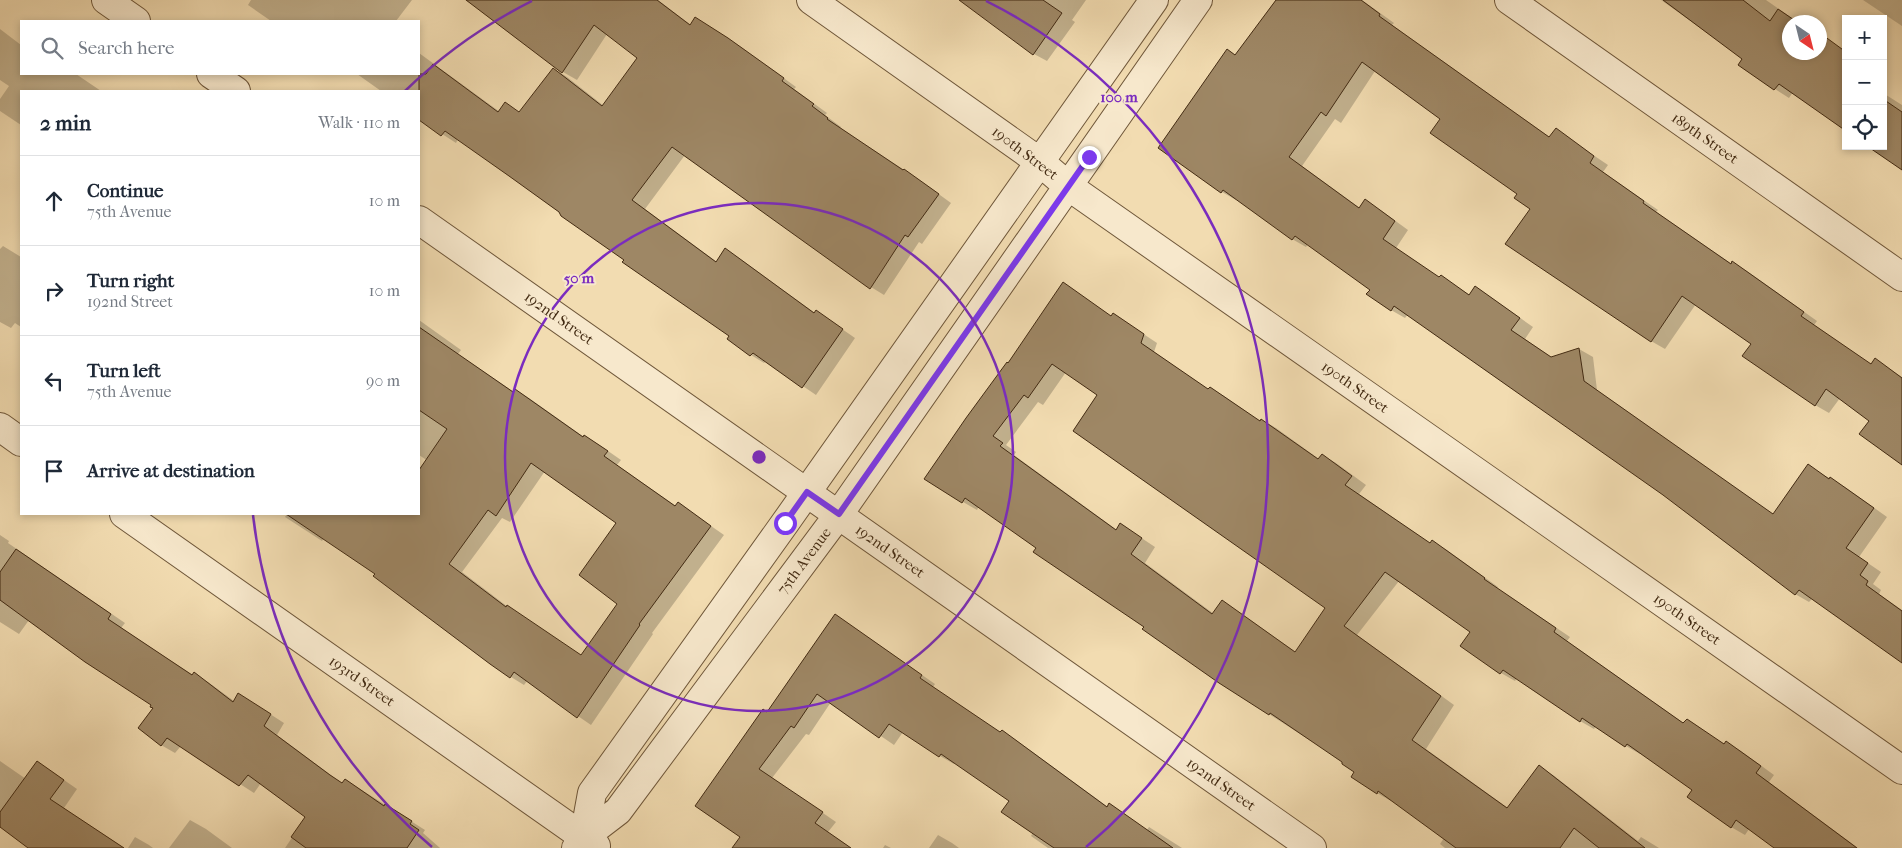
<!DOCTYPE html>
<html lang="en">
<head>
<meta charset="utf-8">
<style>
	body { margin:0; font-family:"IM FELL French Canon",serif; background:#f6f6f7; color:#1f2937 }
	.controls { position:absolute; right:15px; top:15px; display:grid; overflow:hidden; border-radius:0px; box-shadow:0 2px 8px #0003 }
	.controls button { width:45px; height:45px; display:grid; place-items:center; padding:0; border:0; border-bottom:1px solid #e0e1e3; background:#fff; color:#1f2937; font:25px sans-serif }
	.compass { position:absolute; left:1782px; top:15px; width:45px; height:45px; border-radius:50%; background:#fff; box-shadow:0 2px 8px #0003; rotate:145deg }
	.stop { position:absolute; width:15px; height:15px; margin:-11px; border:4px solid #7c3aed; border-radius:50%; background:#fff }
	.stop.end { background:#7c3aed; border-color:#fff; box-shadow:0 1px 5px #0008 }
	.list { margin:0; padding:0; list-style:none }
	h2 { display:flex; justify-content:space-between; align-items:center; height:65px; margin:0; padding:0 20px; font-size:21px }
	h2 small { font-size:16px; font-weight:400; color:#747a83 }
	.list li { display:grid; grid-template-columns:32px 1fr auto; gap:15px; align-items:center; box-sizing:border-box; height:90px; padding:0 20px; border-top:1px solid #e0e1e3 }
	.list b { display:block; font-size:19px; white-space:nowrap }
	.list p { margin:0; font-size:16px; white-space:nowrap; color:#747a83 }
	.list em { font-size:16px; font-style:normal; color:#747a83 }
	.icon { flex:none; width:28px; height:28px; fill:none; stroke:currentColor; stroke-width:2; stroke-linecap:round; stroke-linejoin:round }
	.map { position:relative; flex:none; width:1902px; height:848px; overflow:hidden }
	.search { position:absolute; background:#fff; box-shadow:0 2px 8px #0003; left:20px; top:20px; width:400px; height:55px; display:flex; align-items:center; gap:12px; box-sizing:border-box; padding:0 18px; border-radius:0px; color:#747a83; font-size:19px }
	.panel { position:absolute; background:#fff; box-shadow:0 2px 8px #0003; left:20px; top:90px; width:400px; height:425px; border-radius:0px }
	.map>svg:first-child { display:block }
	.shadow { fill:#0003; fill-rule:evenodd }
	.building { fill:#9e8765; stroke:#432b13; fill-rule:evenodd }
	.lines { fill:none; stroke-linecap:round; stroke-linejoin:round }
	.minor-casing { stroke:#6f573a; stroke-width:30 }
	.minor { stroke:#f7e8cc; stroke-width:28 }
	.route { stroke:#7c3aed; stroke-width:6 }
	.ring { fill:none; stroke:#7b2cbf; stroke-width:2.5 }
	.labels { text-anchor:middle; stroke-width:4; stroke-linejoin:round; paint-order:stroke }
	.street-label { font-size:15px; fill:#432b13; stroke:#f7e8cc }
	.centre { fill:#7b2cbf; stroke:#f7e8cc; stroke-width:2.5 }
	.ring-label { font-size:15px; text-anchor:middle; font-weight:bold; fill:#7b2cbf; stroke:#f7e8cc; stroke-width:4; stroke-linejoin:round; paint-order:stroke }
</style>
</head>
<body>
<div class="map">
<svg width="1902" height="848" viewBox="0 0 1902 848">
	<rect width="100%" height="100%" fill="#f2dcb1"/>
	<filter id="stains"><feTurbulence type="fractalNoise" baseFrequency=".004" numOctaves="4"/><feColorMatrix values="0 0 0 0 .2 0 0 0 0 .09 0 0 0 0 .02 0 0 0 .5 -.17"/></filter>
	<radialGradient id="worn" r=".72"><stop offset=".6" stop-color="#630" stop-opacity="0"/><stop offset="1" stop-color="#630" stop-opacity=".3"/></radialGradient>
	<path class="shadow" d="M251 0H412L396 21H271L248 5Z
		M465 0H658L691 25 709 26 741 47 796 87 794 89 827 113 825 115 841 127 840 128 918 179 951 203 922 244 919 242 884 295 871 287 685 155 645 209 717 262 726 250 739 258 815 313 829 320 855 338 816 395 766 361 764 363 751 355 731 336 458 139 456 143 419 119V91H381L357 74H419V53L500 112 520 113 554 69 567 77 604 106 639 58 607 34 577 80 563 72 484 12Z
		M960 0H1086L1072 20 1075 22 1047 61 1034 54Z
		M1276 0H1362L1394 23 1392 25 1551 138 1556 130 1608 165 1603 172 1658 210 1656 212 1732 264 1733 263 1747 271 1817 321 1814 325 1872 365 1876 360 1902 377V463L1870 420 1840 398 1829 413 1815 405 1753 343 1696 304 1665 349 1651 341 1519 193 1442 119 1375 71 1341 123 1335 119 1302 166 1360 208 1379 209 1408 230 1396 248 1440 278 1441 277 1470 295 1475 288 1489 296 1533 327 1525 339 1553 358 1579 349 1593 357 1597 390 1774 515 1808 466 1845 487 1887 517 1859 557 1881 572 1873 584 1881 590 1879 594 1902 610V660L1813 598 1809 602 1795 594 1663 494 1408 314 1405 318 1391 310 1371 289 1308 244 1306 247 1292 239 1237 199 1236 200 1222 192 1160 147 1236 56Z
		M1661 0H1766L1798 22H1790V52H1820V34L1826 38 1846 52V130L1793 92 1789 98 1775 89 1740 64 1744 59Z
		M1863 0H1902V26Z
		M0 29 21 45V74H76L101 91H21V125L0 111V99L9 86 0 80Z
		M1883 93 1902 105V169L1883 146Z
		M3 246 21 257V327L15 323 11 328 0 322V249Z
		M1063 284 1112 317 1113 315 1127 323 1157 343 1154 352 1209 390 1210 388 1224 396 1261 422 1262 420 1276 428 1319 459 1322 455 1336 463 1366 485 1359 494 1431 544 1433 542 1447 550 1498 587 1497 588 1570 637 1567 641 1685 724 1687 720 1725 745 1727 743 1741 751 1774 775 1769 782 1858 848H1777L1749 829 1745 835 1731 827 1693 790 1641 752 1640 754 1626 746 1596 726 1594 729 1580 721 1517 678 1515 681 1501 673 1462 645 1472 632 1399 581 1357 635 1454 705 1426 749 1508 808 1539 767 1553 775 1638 841 1641 837 1659 848H1445L1440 844 1444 838 1392 800 1391 801 1377 793 1353 777 1356 772 1344 762 1269 714 979 506 977 510 963 502 1008 364ZM1066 372 1098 395 1327 608 1296 652 1222 601 1214 614 1145 563 1155 547 1134 533 1117 530 1014 455 1016 452 1006 445 1038 402 1043 405Z
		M419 320 461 350 458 354 514 392 516 390 529 398 584 437 598 444 621 460 617 465 676 506 678 504 691 512 724 535 652 633 653 634 591 725 527 681 524 685 511 677 377 574 324 538 322 541 285 517 287 514H419V473L428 461 419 455ZM545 471 618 522 619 604 585 660 508 607 462 572 502 518 510 522Z
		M0 535 9 541 8 543 125 623 121 628 193 675 194 674 208 682 234 701 253 703 284 723 277 735 343 784 346 780 425 830 423 833 440 848H285L306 817 261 783 254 793 181 746 175 753 161 745 153 705 29 620 19 634 0 622Z
		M849 624 935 684 933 687 1001 733 1002 732 1016 740 1108 807 1147 830 1149 827 1182 848H1048L1031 836 1033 832 1010 801 955 762 954 764 940 756 903 732 894 745 831 702 809 735 806 734 772 778 836 822 828 832 851 848H754L740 838 767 713Z
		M0 761 26 779 51 771 77 789 64 808 124 848H31L0 825Z
		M190 820 206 829 232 848H169Z
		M938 835 952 843 959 848H929Z
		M135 837 149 845 153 848H128Z
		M885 845 891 848H883Z"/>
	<path class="building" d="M466 0H657L690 25 695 17 728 38 784 78 782 81 814 104 812 106 828 118 827 119 903 170 904 169 939 194 908 237 905 235 870 289 672 147 632 200 716 262 725 248 814 313 816 310 843 329 802 388 753 353 750 356 727 339 729 336 622 262 624 260 561 216 559 212 509 176 445 131 441 136 419 120V74H426L433 64 498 112 505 102 519 112 553 68 602 106 637 58 594 25 562 73Z
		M959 0H1043L1062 13 1033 55Z
		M1276 0H1361L1380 14 1379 16 1549 137 1556 128 1594 156 1590 163 1644 201 1643 203 1731 264 1732 261 1804 312 1801 316 1871 364 1875 358 1902 378V465L1859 434 1869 421 1826 389 1815 406 1742 356 1751 344 1682 296 1651 342 1505 244 1530 209 1514 198 1517 194 1430 133 1440 119 1362 62 1326 116 1321 112 1289 157 1359 208 1365 199 1395 221 1383 239 1439 277 1441 275 1469 295 1475 286 1520 318 1511 330 1551 357 1579 348 1584 381 1773 514 1808 464 1829 479 1830 477 1874 508 1846 548 1868 563 1860 575 1868 581 1866 585 1902 611V663L1799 590 1795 595 1663 495 1394 306 1391 311 1366 294 1370 290 1295 236 1292 240 1223 190 1221 193 1158 148 1227 49 1235 55Z
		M1663 0H1743L1770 21 1778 9 1797 22H1790V52H1820V33L1846 52V131L1779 84 1774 90 1738 65 1742 59Z
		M1883 99 1902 112V170L1867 146H1883Z
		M1063 282 1111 316 1113 313 1144 334 1141 343 1208 389 1210 387 1260 421 1261 419 1318 459 1322 454 1352 476 1345 485 1430 543 1432 540 1485 578 1484 579 1556 628 1554 632 1683 723 1687 719 1724 744 1726 741 1761 766 1756 773 1857 848H1774L1736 820 1731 828 1687 797 1692 790 1627 744 1625 747 1582 718 1580 722 1503 670 1500 674 1460 646 1470 632 1385 572 1344 626 1441 696 1412 740 1507 808 1539 765 1645 848H1599L1574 828 1560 848H1456L1378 791 1377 794 1351 777 1354 772 1342 764V762L1270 713 1269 715 1219 683 1142 629 1144 627 1033 552 1036 548 965 498 962 503 924 479 966 418 1007 362 1008 363ZM1052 364 1097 395 1073 431 1325 608 1295 652 1222 600 1212 614 1131 554 1142 538 1120 523 1116 530 1000 446 1003 443 993 436 1024 395 1028 398Z
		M419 327 513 392 515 389 583 437 584 435 608 451 604 456 675 506 678 502 711 526 639 624 640 625 577 718 514 672 510 678 490 664 373 576 375 574 286 514H419V470L447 429 419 410ZM531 463 616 523 579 575 617 604 581 655 507 605 506 607 449 564 488 510 496 516Z
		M16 549 111 614 108 619 192 675 194 672 233 702 238 693 271 714 264 726 330 775 342 783 345 779 384 806 385 804 412 821 410 824 419 830 407 848H306L291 837 305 817 248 775 239 786 167 738 161 746 138 728 153 708 150 707 151 705 85 662 0 600V572Z
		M835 614 922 675 920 678 1000 732 1002 730 1107 807 1109 803 1173 848H1054L1001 812 1009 801 941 754 939 757 889 724 879 738 817 694 794 728 791 726 759 769 823 812 815 823 851 848H732L740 837 695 806 763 709 767 712Z
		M37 761 64 780 50 799 124 848H28L0 827V812Z"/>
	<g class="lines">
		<g class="minor-casing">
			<path id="minor" d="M106 0 136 21
				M811 0 1040 162 1068 186 1902 770
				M1509 0 1902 277
				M211 74 236 91
				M419 220 1312 848
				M0 427 21 442
				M124 514 596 846
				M584 837 592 793 785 523 1154 0
				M576 848 584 837 618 811 839 514 1198 0"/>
		</g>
		<use href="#minor" class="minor"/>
	</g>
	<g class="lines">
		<path class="route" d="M785 523 807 492 839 514 1089 157"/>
	</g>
	<g class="ring">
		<circle cx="759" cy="457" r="254"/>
		<path d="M432 847A509 509 0 0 1 253 515M405 91A509 509 0 0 1 532 1M986 1A509 509 0 0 1 1086 847"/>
	</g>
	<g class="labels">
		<g class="street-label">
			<text transform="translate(1705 138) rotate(35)" y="5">189th Street</text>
			<text transform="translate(1025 153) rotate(37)" y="5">190th Street</text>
			<text transform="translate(559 318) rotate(35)" y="5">192nd Street</text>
			<text transform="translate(1355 387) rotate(35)" y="5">190th Street</text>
			<text transform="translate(890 551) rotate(35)" y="5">192nd Street</text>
			<text transform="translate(804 561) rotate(-53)" y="5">75th Avenue</text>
			<text transform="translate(1687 619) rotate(35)" y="5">190th Street</text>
			<text transform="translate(362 681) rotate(35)" y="5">193rd Street</text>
			<text transform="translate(1221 784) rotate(35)" y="5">192nd Street</text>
		</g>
	</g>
	<circle cx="759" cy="457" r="8" class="centre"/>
	<g class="ring-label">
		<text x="1119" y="102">100 m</text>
		<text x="579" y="283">50 m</text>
	</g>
	<rect width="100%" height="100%" filter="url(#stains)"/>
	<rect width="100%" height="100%" fill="url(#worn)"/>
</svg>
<div class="controls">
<button>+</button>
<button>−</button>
<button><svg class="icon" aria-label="locate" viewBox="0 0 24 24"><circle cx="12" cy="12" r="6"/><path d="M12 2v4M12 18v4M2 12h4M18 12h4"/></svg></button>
</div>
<svg class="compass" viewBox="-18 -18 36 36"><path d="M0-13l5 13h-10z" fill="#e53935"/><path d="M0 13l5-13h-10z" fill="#747a83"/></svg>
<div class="stop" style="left:785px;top:523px"></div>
<div class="stop end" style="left:1089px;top:157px"></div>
<div class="search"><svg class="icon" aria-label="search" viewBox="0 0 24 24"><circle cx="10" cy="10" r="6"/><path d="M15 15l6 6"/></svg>Search here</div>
<section class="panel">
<h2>2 min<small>Walk · 110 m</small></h2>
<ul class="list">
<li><svg class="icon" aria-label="ahead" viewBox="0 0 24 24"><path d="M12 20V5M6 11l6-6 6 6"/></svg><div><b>Continue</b><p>75th Avenue</p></div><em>10 m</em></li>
<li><svg class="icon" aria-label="right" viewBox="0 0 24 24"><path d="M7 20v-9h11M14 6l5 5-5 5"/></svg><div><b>Turn right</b><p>192nd Street</p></div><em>10 m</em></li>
<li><svg class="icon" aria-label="left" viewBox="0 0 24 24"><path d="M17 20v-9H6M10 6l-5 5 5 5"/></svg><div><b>Turn left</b><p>75th Avenue</p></div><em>90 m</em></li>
<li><svg class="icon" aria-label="arrive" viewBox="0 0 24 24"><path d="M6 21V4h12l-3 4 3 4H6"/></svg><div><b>Arrive at destination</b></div></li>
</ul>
</section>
</div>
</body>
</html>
